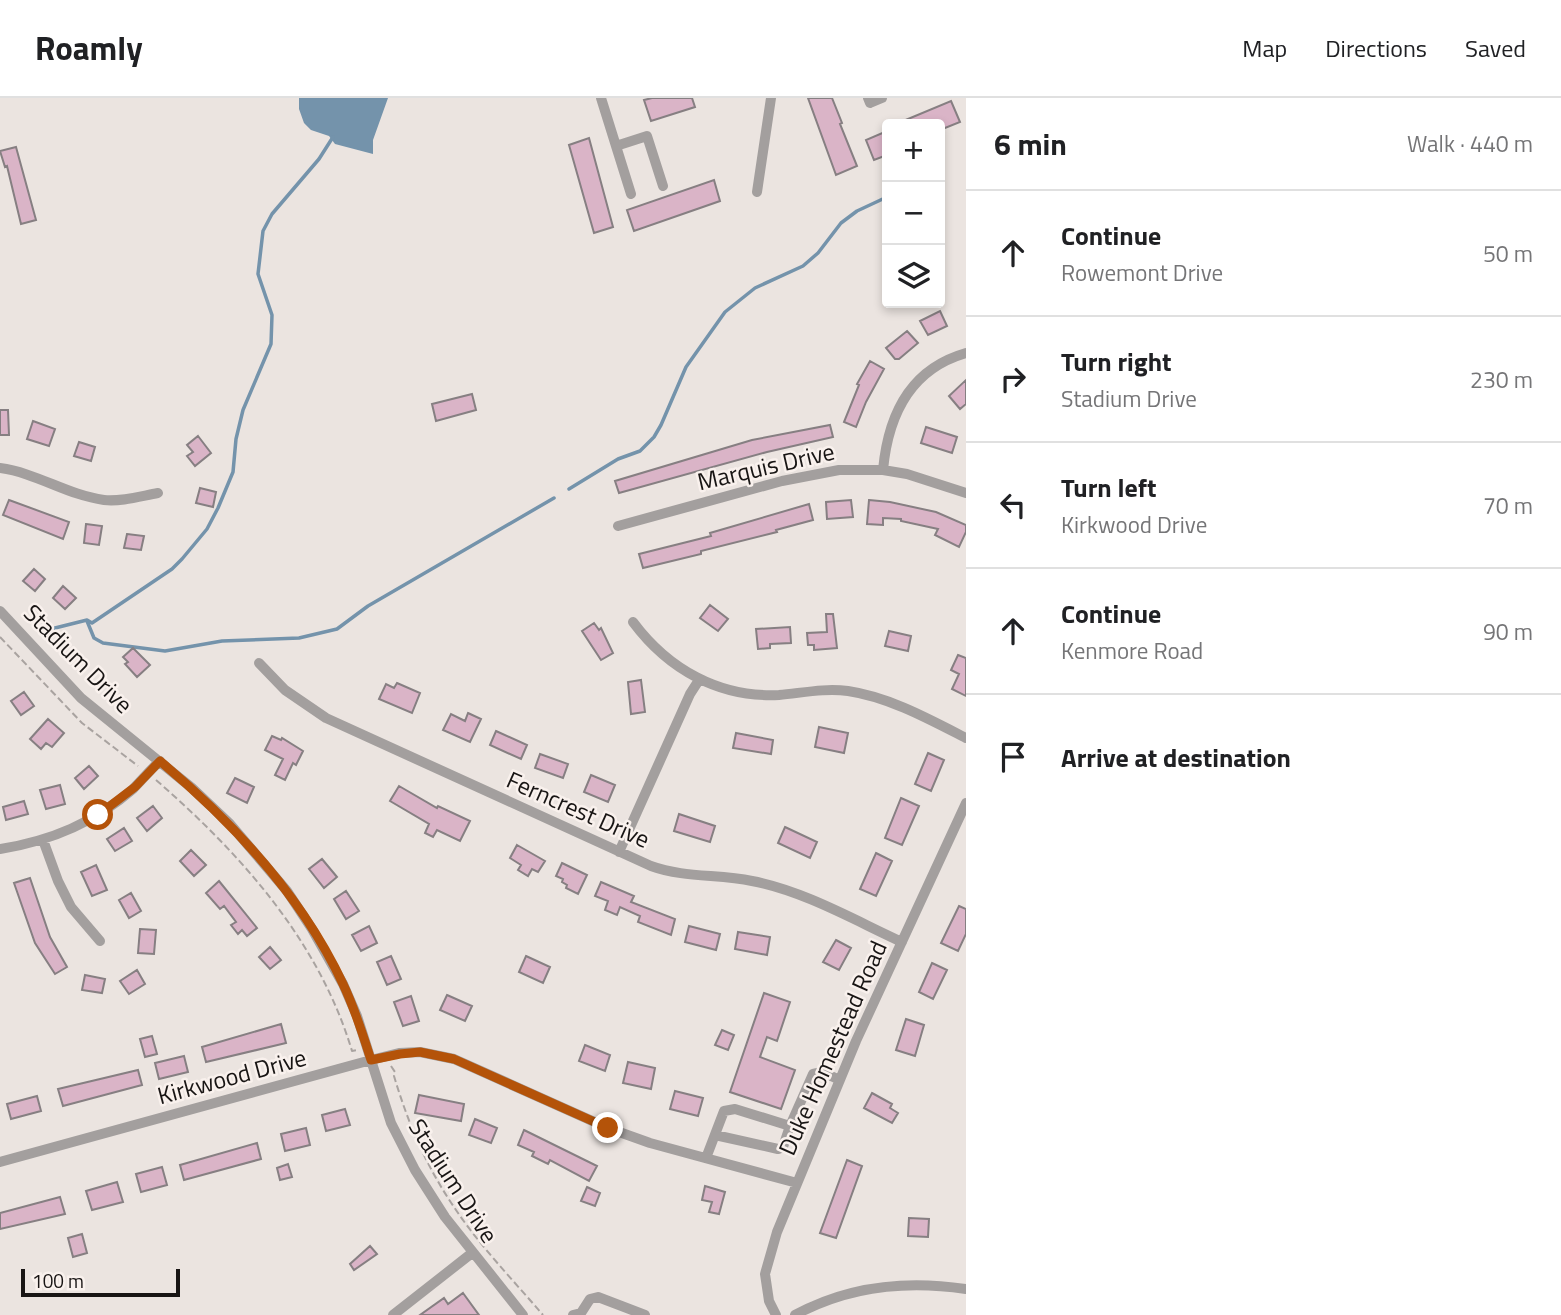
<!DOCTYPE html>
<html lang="en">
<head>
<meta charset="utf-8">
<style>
	body { margin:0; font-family:"Titillium Web",sans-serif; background:#f2f2f2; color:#202124 }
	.controls { position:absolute; right:21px; top:21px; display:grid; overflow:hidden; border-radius:7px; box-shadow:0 4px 10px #0003 }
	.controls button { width:63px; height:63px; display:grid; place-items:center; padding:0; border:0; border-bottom:2px solid #e0e0e0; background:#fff; color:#202124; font:35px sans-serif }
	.scale { position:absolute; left:21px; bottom:18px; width:159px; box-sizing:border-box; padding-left:7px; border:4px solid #181514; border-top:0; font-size:19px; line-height:24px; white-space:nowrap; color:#181514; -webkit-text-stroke:5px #f9f1ed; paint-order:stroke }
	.stop { position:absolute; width:21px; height:21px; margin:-16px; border:5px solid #b45309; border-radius:50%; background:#fff }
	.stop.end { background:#b45309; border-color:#fff; box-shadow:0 2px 7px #0008 }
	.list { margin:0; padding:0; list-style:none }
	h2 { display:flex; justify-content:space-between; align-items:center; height:91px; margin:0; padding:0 28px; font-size:30px }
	h2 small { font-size:23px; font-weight:400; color:#757577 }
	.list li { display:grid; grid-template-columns:46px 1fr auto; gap:21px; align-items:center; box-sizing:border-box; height:126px; padding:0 28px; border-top:2px solid #e0e0e0 }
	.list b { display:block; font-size:26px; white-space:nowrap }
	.list p { margin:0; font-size:23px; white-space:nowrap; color:#757577 }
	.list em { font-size:23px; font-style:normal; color:#757577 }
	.icon { flex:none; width:38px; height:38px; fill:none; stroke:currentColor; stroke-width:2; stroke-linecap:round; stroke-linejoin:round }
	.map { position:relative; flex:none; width:966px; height:1217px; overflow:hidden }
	header { display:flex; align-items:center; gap:42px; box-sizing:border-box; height:98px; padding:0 35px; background:#fff; border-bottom:2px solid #e0e0e0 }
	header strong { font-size:33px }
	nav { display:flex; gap:38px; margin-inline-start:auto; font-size:24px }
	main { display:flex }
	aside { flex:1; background:#fff }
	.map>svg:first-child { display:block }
	.water { fill:#7493ab }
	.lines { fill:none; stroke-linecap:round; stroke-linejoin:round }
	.stream { stroke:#7493ab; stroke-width:3.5 }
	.building { fill:#dab4c7; stroke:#867f82; stroke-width:2 }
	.path { stroke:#a9a3a0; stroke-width:2; stroke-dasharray:7 3.5; stroke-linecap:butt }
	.minor { stroke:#a39f9e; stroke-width:10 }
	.route { stroke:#b45309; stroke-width:9 }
	.labels { text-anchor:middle; stroke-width:5; stroke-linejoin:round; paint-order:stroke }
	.street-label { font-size:24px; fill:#181514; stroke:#f9f1ed }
</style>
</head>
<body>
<header>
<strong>Roamly</strong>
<nav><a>Map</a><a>Directions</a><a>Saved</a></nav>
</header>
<main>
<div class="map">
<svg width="966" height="1217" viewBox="0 0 966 1217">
	<rect width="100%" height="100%" fill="#ebe4e0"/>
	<path class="water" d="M299 0H388L373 42V56L335 46 329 38 311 32 304 25 299 11Z"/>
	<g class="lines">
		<path class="stream" d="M569 391 618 361 640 353 654 339 661 327 686 269 725 214 755 190 803 168 818 155 841 125 857 113 887 99
			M87 523 94 540 103 545 165 553 222 543 299 540 337 531 368 508 554 400
			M51 531 87 522 92 525 172 471 182 461 207 431 218 410 233 374 236 341 243 312 271 246 272 217 258 176 263 133 272 116 319 61 333 39"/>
	</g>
	<path class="building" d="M652 0H692L695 9 651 23 644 2Z
		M808 0H832L842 25 840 26 857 68 836 77Z
		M951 3 960 24 940 32V26H896Z
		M887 33V57L874 62 866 42Z
		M589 40 613 129 594 135 569 47Z
		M16 49 36 122 21 126 7 68 5 69 0 53Z
		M714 82 720 103 634 133 627 112Z
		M940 213 947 228 928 237 920 223Z
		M907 233 918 245 899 261H895L886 250Z
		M870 263 884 271 866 304 856 329 844 324 859 287 857 286Z
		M966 282V306L960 311 949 298Z
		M472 296 476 312 436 323 432 306Z
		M0 312H8L9 337H0Z
		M33 323 55 331 49 348 27 341Z
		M830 327 833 339 767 354 619 395 615 383 752 342Z
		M926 329 957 339 952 355 921 345Z
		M198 338 211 355 195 368 187 358 193 354 187 347Z
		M79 344 95 349 91 363 74 358Z
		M200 390 216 394 213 409 196 405Z
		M9 402 69 424 63 441 3 417Z
		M851 402 853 419 827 421 826 404Z
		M869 402 890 404 936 414 966 427V434L959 449 935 437 938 431 901 423V421L883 420V427L867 426Z
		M809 406 813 422 776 432 777 434 701 453V456L643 470 639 456 711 438 710 435Z
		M86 426 102 428 99 447 84 445Z
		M127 436 144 438 141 452 124 450Z
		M34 471 45 481 35 493 23 483Z
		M63 488 76 500 65 511 53 500Z
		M710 507 728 521 718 533 700 520Z
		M826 516H833L837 550 814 552V547H808L807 535 827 534Z
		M594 525 599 532 601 530 613 555 601 562 582 533Z
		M790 529 791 545 770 546V550L758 551 756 531Z
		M889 533 911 538 908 553 885 548Z
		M133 550 150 567 137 579 125 566 128 564 123 559Z
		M958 557 966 560V598L952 591 959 576 951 572Z
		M641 582 645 614 631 616 628 584Z
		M397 585 420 595 412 615 379 601 386 586 394 590Z
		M24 594 34 608 21 617 11 603Z
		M468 615 481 621 470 644 443 632 451 616 465 623Z
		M48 621 64 635 52 649 46 645 41 651 30 641Z
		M819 629 848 635 844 655 815 649Z
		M496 633 527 647 521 661 490 647Z
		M736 635 773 642 771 656 733 650Z
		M272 638 281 642 282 640 303 653 296 667 293 665 285 682 275 677 283 661 265 652Z
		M928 655 944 662 931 693 915 686Z
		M540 656 568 666 563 680 535 670Z
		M89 668 98 678 84 691 75 680Z
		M591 677 615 687 608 704 584 694Z
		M235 680 254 689 247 705 227 695Z
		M60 687 65 706 46 711 40 692Z
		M399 688 437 710 438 708 470 723 460 743 437 732 433 739 425 735 429 726 390 703Z
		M901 700 919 708 902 747 885 740Z
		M24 703 28 716 6 722 3 709Z
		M153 708 162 720 147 733 137 720Z
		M679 716 715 728 710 744 674 733Z
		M785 729 817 744 810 760 778 745Z
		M124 730 132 743 115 753 107 741Z
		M517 747 545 763 538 774 532 771 528 778 518 772 521 767 510 760Z
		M191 752 206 767 194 778 180 763Z
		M876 755 892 763 876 798 860 791Z
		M322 761 337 779 324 790 309 771Z
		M562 765 587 777 578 796 566 790 567 787 562 784 563 781 556 778Z
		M96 767 107 792 92 798 81 774Z
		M30 780 50 839 67 869 55 876 35 845 14 785Z
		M219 783 257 830 247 838 242 832 238 836 231 827 236 824 224 808 220 811 206 795Z
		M601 784 634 798 631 804 675 821 671 837 638 824 640 818 620 809 617 817 605 812 608 803 595 798Z
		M346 793 359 813 346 821 334 801Z
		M131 795 141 813 129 820 119 802Z
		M959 808 966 811V836L958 853 941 845Z
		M369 828 377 845 361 853 352 837Z
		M689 828 720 836 716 852 685 844Z
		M140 831 156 832 154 856 138 855Z
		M738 834 770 839 767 857 735 851Z
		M836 842 851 850 839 872 823 864Z
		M270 849 281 862 270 871 259 859Z
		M391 858 401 881 387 887 377 864Z
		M526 858 550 869 543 885 519 874Z
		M932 865 947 872 933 901 919 894Z
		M137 872 145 886 129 896 120 883Z
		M85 877 105 881 102 895 82 892Z
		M764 895 790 904 777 943 767 939 760 959 795 972 781 1011 730 994Z
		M447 897 472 908 465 923 440 912Z
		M411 898 419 923 403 928 394 904Z
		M906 921 924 927 915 958 896 952Z
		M281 926 286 945 206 964 202 949Z
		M722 932 734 937 728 952 715 947Z
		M152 938 157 956 145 959 140 941Z
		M585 947 610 957 605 973 579 963Z
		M184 958 188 974 159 981 155 965Z
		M628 964 655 970 651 991 623 985Z
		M138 972 142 987 63 1008 58 991Z
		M675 993 703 1000 698 1018 670 1011Z
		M872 995 892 1006 890 1010 898 1015 892 1025 864 1010Z
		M419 997 464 1006 461 1023 415 1015Z
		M37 998 41 1013 11 1021 7 1006Z
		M345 1011 350 1027 326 1033 322 1017Z
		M475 1021 497 1030 491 1045 469 1037Z
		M306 1030 310 1047 285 1053 281 1036Z
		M524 1032 597 1068 589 1083 550 1062 548 1066 532 1058 534 1054 518 1047Z
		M257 1045 261 1061 184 1082 180 1067Z
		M847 1062 862 1068 836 1140 820 1135Z
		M288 1066 292 1079 280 1082 277 1070Z
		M162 1069 167 1087 141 1094 136 1076Z
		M117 1084 123 1104 92 1112 86 1093Z
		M705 1088 725 1094 719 1116 709 1114 712 1104 702 1102Z
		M587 1089 600 1095 595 1108 581 1103Z
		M60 1099 65 1116 0 1131V1115Z
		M909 1120 929 1121 928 1139 908 1138Z
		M82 1136 87 1155 73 1159 68 1140Z
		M370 1148 377 1156 354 1172 350 1166Z
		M463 1195 479 1217H420L444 1200 448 1206Z"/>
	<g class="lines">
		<path class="path" d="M0 539 82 625 138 668
			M156 682C241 756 319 843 352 953L357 952
			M391 968 395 974 394 978C408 1025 426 1068 454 1109 479 1147 513 1182 543 1217"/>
		<path class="minor" d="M601 0 631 96
			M868 0 870 5 882 0
			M616 48 647 38 663 88
			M757 94 771 0
			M0 370C37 375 67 397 104 402 121 404 141 398 158 395
			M883 372C888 318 910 271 966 255
			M618 428 782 383 839 372H883L907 376 966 395
			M0 513 81 600 192 690 230 726 287 793 312 831 343 886 357 918 391 1025 415 1072 445 1119 523 1217
			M633 524C668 571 719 600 779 597 802 595 824 590 848 593 889 599 929 621 966 640
			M259 565 285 592 326 620 651 768C684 780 718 776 752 783 804 793 854 822 902 844
			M43 742 58 783 71 809 100 843
			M0 751C51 743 94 725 133 691 142 682 150 672 160 663
			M619 754 690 596 699 582
			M715 1037 778 1051 783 1049 790 1028
			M706 1060 724 1013 735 1011 790 1028 813 976 822 974 840 982
			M0 1064 371 962 399 955 420 954 454 961 608 1030 650 1045 797 1085
			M393 1217 472 1155
			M573 1217 581 1215 590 1201 598 1199 645 1217
			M776 1217 769 1203 765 1176 777 1134 856 943 966 705
			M795 1217C848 1188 906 1182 966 1191"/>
	</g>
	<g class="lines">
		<path class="route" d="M98 717 135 689 160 663C234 725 302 798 343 886 355 911 363 937 371 962L400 956 420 954 454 961 608 1030"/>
	</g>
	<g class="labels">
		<g class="street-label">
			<text transform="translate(766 369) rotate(-13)" y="8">Marquis Drive</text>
			<text transform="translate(78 561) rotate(45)" y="8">Stadium Drive</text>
			<text transform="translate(578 712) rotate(24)" y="8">Ferncrest Drive</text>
			<text transform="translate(833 950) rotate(-66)" y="8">Duke Homestead Road</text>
			<text transform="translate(232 979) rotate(-15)" y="8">Kirkwood Drive</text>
			<text transform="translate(453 1083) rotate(57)" y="8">Stadium Drive</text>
		</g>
	</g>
</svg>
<div class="controls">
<button>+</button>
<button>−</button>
<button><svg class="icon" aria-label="layers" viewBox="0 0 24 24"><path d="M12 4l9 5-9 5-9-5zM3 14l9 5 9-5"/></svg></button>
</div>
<div class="scale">100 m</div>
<div class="stop" style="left:98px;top:717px"></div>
<div class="stop end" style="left:608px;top:1030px"></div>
</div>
<aside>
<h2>6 min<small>Walk · 440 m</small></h2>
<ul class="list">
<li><svg class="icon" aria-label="ahead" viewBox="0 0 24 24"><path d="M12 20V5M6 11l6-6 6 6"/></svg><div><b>Continue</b><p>Rowemont Drive</p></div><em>50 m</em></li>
<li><svg class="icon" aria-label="right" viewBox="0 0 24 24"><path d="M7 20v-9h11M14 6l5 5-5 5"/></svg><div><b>Turn right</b><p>Stadium Drive</p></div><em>230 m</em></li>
<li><svg class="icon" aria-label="left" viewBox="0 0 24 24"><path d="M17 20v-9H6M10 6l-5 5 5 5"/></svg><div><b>Turn left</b><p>Kirkwood Drive</p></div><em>70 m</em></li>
<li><svg class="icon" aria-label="ahead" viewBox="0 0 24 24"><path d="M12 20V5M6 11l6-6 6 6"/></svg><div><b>Continue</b><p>Kenmore Road</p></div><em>90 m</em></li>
<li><svg class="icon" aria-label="arrive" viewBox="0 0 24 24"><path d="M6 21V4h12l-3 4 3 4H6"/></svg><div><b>Arrive at destination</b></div></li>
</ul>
</aside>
</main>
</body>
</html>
